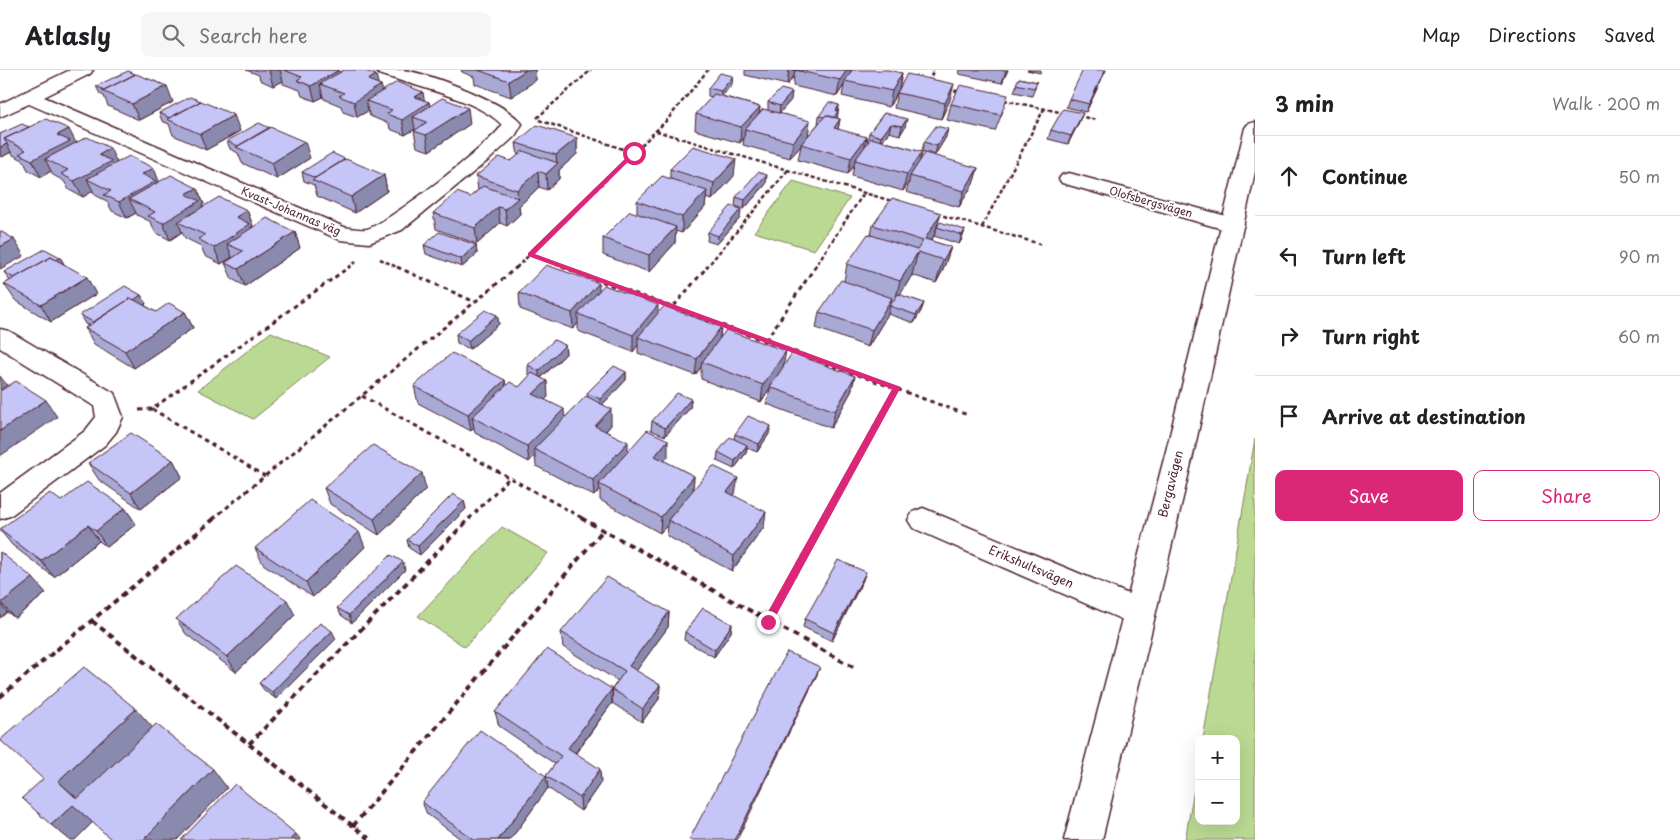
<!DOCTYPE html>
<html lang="en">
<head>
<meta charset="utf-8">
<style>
	body { margin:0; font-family:"Playpen Sans",sans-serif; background:#f6f6f6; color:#202124 }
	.controls { position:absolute; right:15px; bottom:15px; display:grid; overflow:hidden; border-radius:10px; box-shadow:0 5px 20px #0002 }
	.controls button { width:45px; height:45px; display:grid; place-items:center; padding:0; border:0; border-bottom:1px solid #e0e0e0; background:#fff; color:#202124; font:25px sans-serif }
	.stop { position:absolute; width:15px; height:15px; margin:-11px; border:4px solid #db2777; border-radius:50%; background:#fff }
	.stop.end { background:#db2777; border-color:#fff; box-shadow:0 1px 5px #0008 }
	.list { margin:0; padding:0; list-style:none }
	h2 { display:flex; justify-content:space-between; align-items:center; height:65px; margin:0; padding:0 20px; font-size:21px }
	h2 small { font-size:16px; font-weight:400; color:#757577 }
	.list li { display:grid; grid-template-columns:32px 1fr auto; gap:15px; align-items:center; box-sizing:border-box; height:80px; padding:0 20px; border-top:1px solid #e0e0e0 }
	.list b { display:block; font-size:19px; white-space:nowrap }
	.list em { font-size:16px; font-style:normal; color:#757577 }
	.actions { display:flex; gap:10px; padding:15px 20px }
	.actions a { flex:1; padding:11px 0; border:1px solid #db2777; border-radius:10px; text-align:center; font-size:18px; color:#db2777 }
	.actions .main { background:#db2777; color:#fff }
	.icon { flex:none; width:28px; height:28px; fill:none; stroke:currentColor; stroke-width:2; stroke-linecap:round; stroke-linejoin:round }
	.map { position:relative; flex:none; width:1255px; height:770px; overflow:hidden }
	header { display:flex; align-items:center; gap:30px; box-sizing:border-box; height:70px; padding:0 25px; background:#fff; border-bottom:1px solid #e0e0e0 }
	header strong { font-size:24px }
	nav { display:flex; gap:28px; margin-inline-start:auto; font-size:18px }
	.search { width:350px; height:45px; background:#f6f6f6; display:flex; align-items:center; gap:12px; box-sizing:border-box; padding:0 18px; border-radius:10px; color:#757577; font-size:19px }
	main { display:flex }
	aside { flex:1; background:#fff }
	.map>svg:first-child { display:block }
	.green { fill:#bada93; stroke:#827c5f }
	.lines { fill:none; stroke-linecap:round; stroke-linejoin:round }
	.street-casing { stroke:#4a1f2b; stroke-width:3 }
	.secondary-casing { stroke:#4a1f2b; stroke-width:3 }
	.path-far2 { stroke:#4a1f2b; stroke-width:2.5; stroke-dasharray:4 2.5; stroke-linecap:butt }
	.path-far1 { stroke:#4a1f2b; stroke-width:3; stroke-dasharray:4.5 4; stroke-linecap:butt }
	.path { stroke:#4a1f2b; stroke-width:4; stroke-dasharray:6 4.5; stroke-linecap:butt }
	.street { fill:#fff; fill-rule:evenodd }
	.secondary { fill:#fff; fill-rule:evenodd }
	.wall { fill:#a9a9d5; stroke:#4a1f2b }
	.shaded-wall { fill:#8a8aae; stroke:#4a1f2b }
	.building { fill:#c5c5f8; stroke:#4a1f2b }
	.route { fill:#db2777 }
	.labels { text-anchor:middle; stroke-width:4; stroke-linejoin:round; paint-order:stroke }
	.far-street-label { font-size:11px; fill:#4a1f2b; stroke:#fff }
	.street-label { font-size:12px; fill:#4a1f2b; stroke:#fff }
</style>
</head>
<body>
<header>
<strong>Atlasly</strong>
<div class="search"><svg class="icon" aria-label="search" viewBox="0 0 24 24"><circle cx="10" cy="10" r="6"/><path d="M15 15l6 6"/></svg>Search here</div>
<nav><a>Map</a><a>Directions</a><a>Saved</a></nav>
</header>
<main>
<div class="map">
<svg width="1255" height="770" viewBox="0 0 1255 770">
	<rect width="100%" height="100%" fill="#fff"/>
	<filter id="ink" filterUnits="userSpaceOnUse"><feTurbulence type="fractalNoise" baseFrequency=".02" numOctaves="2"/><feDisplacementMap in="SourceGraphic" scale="10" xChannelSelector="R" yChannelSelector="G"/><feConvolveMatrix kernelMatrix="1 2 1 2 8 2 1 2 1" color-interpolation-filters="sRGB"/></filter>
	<g filter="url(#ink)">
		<path class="green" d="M793 111 850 128 814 180 754 162Z
			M271 262 330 287 253 349 198 320Z
			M1255 369V770H1185L1199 692V751H1236V669H1203Z
			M502 457 548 483 465 577 418 546Z"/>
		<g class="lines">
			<g class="street-casing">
				<path id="street" d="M70 0H93L90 4 44 27 344 157C351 158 361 160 367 159 387 154 493 72 502 55 479 30 412 15 379 4L376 0C385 0 395 0 403 0 431 4 506 32 522 54L515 66 491 88 402 160 369 173 340 170 29 34 0 47V34Z
					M1069 103 1241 150 1244 155 1241 160 1233 162 1062 113 1059 109 1062 105Z
					M0 259 9 261 114 323 123 347 116 362 105 375 10 446 0 449V423L85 361 96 347 94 336 0 278Z
					M923 438 1150 533 1155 543 1150 553 1139 557 913 458 908 450 913 442Z"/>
			</g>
			<g class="secondary-casing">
				<path id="secondary" d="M1255 52V102L1194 381 1102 770H1064L1166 381 1245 58 1248 54Z"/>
			</g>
			<path class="path-far2" d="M928 12 934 0
				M948 19 961 22
				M1004 30 1064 43
				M1078 46 1097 50
				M537 48 591 0
				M539 50 634 83
				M656 61 895 132
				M937 144 1040 174
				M982 157 1044 39
				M531 185 566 198
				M380 189 399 198
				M348 198 357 191
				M516 198 667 50 708 0
				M706 198 788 100
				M814 198 864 123"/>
			<path class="path-far1" d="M397 197 475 232
				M562 197 968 345
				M674 236 707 197
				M766 270 815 197
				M362 326 584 449
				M152 339 265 406
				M139 340 152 339 349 197
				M213 449 517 197
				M469 449 509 408
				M824 449 897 317"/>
			<path class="path" d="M581 448 855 598
				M92 551 371 770
				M768 552 825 448
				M0 627 215 448
				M249 674 470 448
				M353 756 603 460"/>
			<use href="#street" class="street"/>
			<use href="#secondary" class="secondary"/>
		</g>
		<path class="wall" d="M246 0H339L340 2 381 15 382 21 429 32 430 36 470 54 429 81 417 77 414 61 415 59 405 65 390 59 389 54 370 46 368 41 357 47 343 42 341 36 324 29 323 27 315 31 302 26 300 20 283 14V11L273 16 260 10 259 5Z
			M461 0H535L536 10 511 27 475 14 474 7 462 2Z
			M745 0H851L850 3H902L899 19 889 37 842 26 844 15 837 26 793 16 794 6 787 15 745 5Z
			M960 0H1008L1002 13 959 4Z
			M1027 0H1041L1040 3Z
			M1106 0 1086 42 1066 37 1069 29Z
			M1019 8 1037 12 1032 26 1014 22Z
			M732 14 722 26 760 37 759 43 768 40V32L791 30 779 43 808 66 818 54 819 46 839 35 837 48 840 49 838 59 864 77 868 72 867 71 869 63 884 43 905 57 900 65 889 62 882 71 922 82 920 91 978 98 973 114 959 137 906 122 909 112 903 121 852 106 854 95 848 104 798 90 801 76 790 88 743 75 744 68 740 73 695 60 696 44 712 27 708 26V18Z
			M96 16 173 32 139 50 108 36 104 26 100 24Z
			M897 23 950 30 941 49 894 38Z
			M951 34 1003 41 995 61 947 50Z
			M159 43 240 61 206 80 173 65 169 54 162 51Z
			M1079 52 1068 74 1048 69 1051 60Z
			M29 57 76 73 160 112 197 118 204 134 202 135V137L247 140 253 156 251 157 252 158 295 162 300 178 245 216 232 209 225 193 233 188 232 187 221 194 205 186 201 176 185 168 182 162 170 170 155 162 151 152 137 145 136 143 127 148 112 141 107 131 95 125 93 121 83 127 69 120 64 111 53 105 51 101 41 107 28 100 23 90 13 85 11 82 2 87 0 86V64Z
			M946 67 935 85 922 81 924 72Z
			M577 68V84L559 100V109L547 120 539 117 519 136 520 144 507 156 500 153 477 174 436 159 433 143 470 127 478 120 476 106 511 91 518 86 516 73Z
			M227 71 310 88 277 109 242 93 238 83 230 79Z
			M670 99 734 106 712 130 706 128 705 137 682 163 675 161V173L649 202 603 185V168L637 143V131L670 109Z
			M302 102 384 105 387 121 355 143 317 126 314 115 304 111Z
			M766 114 744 139 735 136 736 127Z
			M740 148 717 174 707 171 708 162Z
			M873 155 934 166 931 171 951 177 943 200 936 213 912 205 900 225 924 233 921 241 914 253 888 244 868 277 816 258 819 242 844 211 847 194 871 165Z
			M937 157 965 160 962 169 959 174 934 166Z
			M424 175H476L477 184 462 197 426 184Z
			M60 187 64 194 96 224 51 252 15 230 4 214 10 211 4 202Z
			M599 221 658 243 721 257 720 268 783 297 855 306 851 322 831 358 767 334 770 318 761 332 701 309V297L695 305 638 283V275L633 282 578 261V253L573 259 520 239 519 223Z
			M141 225 146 234 144 235 156 242H185L193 258 134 298 94 274 85 258 88 255 85 254 80 245Z
			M497 245 499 254 470 279 457 273 456 264Z
			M565 275 566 284 541 308 548 327 545 330 564 348 588 327 587 323 626 302V310L603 334 611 355 606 361 628 382 668 387 664 391 694 406 693 419 735 424 734 425 764 457 732 501 667 466 668 454 660 463 600 430V420L594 426 536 396 535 386 529 392 475 363 474 358 471 361 418 333 414 316 505 310 506 316 519 317 531 305 528 304V295Z
			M691 329 690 338 665 366 651 360 652 351Z
			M735 364H769L757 382 747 378 746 383 734 399 717 391 718 382 734 369Z
			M173 390 182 407 141 439 99 410 88 393Z
			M324 418 426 419 379 465 330 434Z
			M61 431 125 438 136 454 107 477 99 471 54 507 12 475 0 460Z
			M464 431 466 439 420 485 409 478 407 470Z
			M365 477 313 527 263 494 255 478Z
			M0 482 46 523 15 548 7 542 0 548Z
			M405 500 352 553 341 545 337 538Z
			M863 510 832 571 803 557 805 549Z
			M669 542 668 557 636 601 660 615 659 629 642 652 612 633V619L618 611 563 577 561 562Z
			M295 545 236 602 186 564 176 549Z
			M732 554 731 562 714 587 684 570 685 562Z
			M336 569 276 629 264 620 259 613Z
			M612 619V633L576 683 601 712 581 741 548 718 510 770H462L427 744 422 732 546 706 555 694 499 656 495 642Z"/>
		<path class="shaded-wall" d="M269 0H280L283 11 273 16Z
			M339 0 343 16 320 14 323 27 315 31 311 16Z
			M526 0H535L536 10 511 27 509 11Z
			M789 0H799H795L794 6 787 15Z
			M847 0H851L849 8 845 11 844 15 837 26 840 10Z
			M1006 0H1008L1002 13Z
			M1105 0H1106L1086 42 1089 34Z
			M902 3 899 19 889 37 892 21Z
			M376 5 379 17 381 15 384 31H366L368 41 357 47 354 32 368 10Z
			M733 6 732 14 720 29 721 21Z
			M954 14 950 30 941 49 945 33Z
			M167 16 173 32 139 50 132 34Z
			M423 22 425 35 429 32 432 48 413 47 415 59 405 65 402 50 415 27Z
			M792 22 791 30 779 44 780 36Z
			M839 35 837 50 831 58 836 41Z
			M760 37 758 53 745 59 744 68 740 73 741 57Z
			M468 38 470 54 429 81 426 65Z
			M1083 43 1079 52 1068 74 1071 66Z
			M234 45 240 61 206 80 200 64Z
			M840 49 837 65 834 58Z
			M907 49 905 57 900 65 902 56Z
			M810 51 808 67 801 74V76L790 88 793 72Z
			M891 54 889 62 879 75 881 67Z
			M69 59 77 75 45 89 51 101 41 107 32 90 57 65Z
			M948 59 946 67 935 85 937 76Z
			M867 67 863 83 855 90 854 95 848 104 851 88Z
			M577 68V84L559 100V109L547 120 546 104 557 94 556 85Z
			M305 72 310 88 277 109 272 93Z
			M7 74 11 82 2 87 0 84V77Z
			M110 78 118 95 87 109 93 121 83 127 74 111 99 85Z
			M922 82 918 98 910 106 909 112 903 121 907 104Z
			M736 89 734 106 712 130 714 113Z
			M154 98 160 114 129 129 136 143 127 148 119 132 142 104Z
			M978 98 973 114 959 137 964 121Z
			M538 101 539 117 519 136 520 144 507 156 505 139 518 128 517 120Z
			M384 105 387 121 355 143 351 127Z
			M767 105 766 114 744 139 745 130Z
			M197 118 204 134 202 135 206 148 178 152 182 162 170 170 163 153 186 124Z
			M707 121 705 137 682 163V147Z
			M498 137 500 153 477 174 475 158Z
			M741 139 740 148 717 174 718 166Z
			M247 140 253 156 251 157 256 171 227 174 232 187 221 194 214 178 236 147Z
			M941 143 934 166 924 183 925 169Z
			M676 157 675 173 649 202V185Z
			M965 160 962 169 959 174 962 165Z
			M295 162 300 178 245 216 238 199Z
			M14 169 24 186 0 199V177Z
			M476 175 477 184 462 197 461 189Z
			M951 177 943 200 936 213 943 190Z
			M918 182 912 205 894 235 900 211Z
			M60 187 65 196 19 211Z
			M87 207 96 224 51 252 41 235Z
			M599 213V230L578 244V253L573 259 572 243Z
			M141 225 146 234 101 263 96 254Z
			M892 228 888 244 868 277 872 260Z
			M924 233 921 241 914 253 916 245Z
			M658 235V251L638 267V275L633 282V265Z
			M185 242 193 258 134 298 125 281Z
			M497 245 499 254 470 279 468 271Z
			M721 257 719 273 702 292 701 297 695 305 697 289Z
			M565 275 566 284 539 309V301Z
			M786 281 783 298 761 332 763 315Z
			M626 302V310L600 337V329Z
			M0 306 7 315 0 320Z
			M855 306 851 322 831 358 835 341Z
			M505 310 507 326 472 347 474 358 471 361 468 344Z
			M547 311 548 327 535 340 533 324Z
			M691 329 690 338 665 366V358Z
			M46 330 57 347 0 386V361Z
			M564 339 565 356 534 379 535 386 529 392 527 376Z
			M611 339V355L596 372 595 356Z
			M771 356 769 364 757 382 759 374Z
			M668 370V387L654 402 655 386Z
			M628 372V388L599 414 600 420 594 426 593 410Z
			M747 375 746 383 734 399 735 391Z
			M173 390 182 407 141 439 131 423Z
			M422 403 426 419 379 465 374 449Z
			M694 406 693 422 668 450V454L660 463 661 447Z
			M738 408 735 424 725 438 727 422Z
			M464 431 466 439 420 485 418 476Z
			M125 438 136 454 107 477 96 461Z
			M766 442 764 457 732 501 734 486Z
			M88 455 99 471 54 507 41 491Z
			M359 462 365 477 313 527 306 512Z
			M403 492 405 500 352 553 349 545Z
			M866 502 863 510 832 571 834 563Z
			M33 508 46 523 15 548 1 533Z
			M287 530 295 545 236 602 227 587Z
			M0 534 7 542 0 548Z
			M669 542 668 557 629 611V596Z
			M732 554 731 562 714 587 715 580Z
			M332 561 336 569 276 629 272 622Z
			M820 597 817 605 737 770H735Z
			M660 615 659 629 642 652 643 639Z
			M612 619V633L569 691 568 678Z
			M136 639 153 658 78 729 58 711Z
			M213 699 227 718 177 770H143Z
			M600 699 601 712 581 741 580 728Z
			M546 706 548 718 510 770H498Z
			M73 735 93 752 75 770H70L51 755Z
			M296 764 301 770H291Z"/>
		<path class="building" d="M284 0H339L311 16 297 10 302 7Z
			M344 0H363L376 5 368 10 381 15 354 32 339 26 344 23 320 14Z
			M478 0H526L509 11Z
			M795 0H847L840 10Z
			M852 0H888L902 3 892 21 845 11Z
			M1083 0H1105L1089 34 1069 29Z
			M128 1 135 4 104 20 96 16Z
			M720 3 733 6 721 21 708 18Z
			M136 4 167 16 132 34 102 21Z
			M907 4 954 14 945 33 897 23Z
			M1019 8 1037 12 1034 18 1016 14Z
			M397 12 423 22 415 27 429 32 402 50 387 44 392 40 366 31Z
			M960 15 1008 25 1001 45 951 34Z
			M781 19 792 22 780 36 768 32Z
			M714 24 760 37 741 57 696 44Z
			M190 27 201 31 170 48 159 43Z
			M442 28 468 38 426 65 414 61 427 52 413 47Z
			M201 31 234 45 200 64 167 49Z
			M829 32 839 35 836 41H838L834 48 826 45 824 47 819 46Z
			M763 39 810 51 793 72 745 59Z
			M1063 39 1083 43 1071 66 1051 60Z
			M884 43 907 49 902 56 891 54 881 67 869 63Z
			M826 45 840 49 834 58 867 67 851 88 801 74Z
			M46 49 69 59 57 65 70 71 32 90 19 84 26 80 4 69Z
			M259 53 270 58 238 76 227 71Z
			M22 54 29 57 4 69 7 74 0 77V64Z
			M537 55 577 68 556 85 516 73Z
			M936 56 948 59 937 76 924 72Z
			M270 57 305 72 272 93 236 77Z
			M87 67 110 78 99 85 112 91 74 111 61 104 68 100 45 89Z
			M871 68 922 82 907 104 855 90Z
			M693 76 736 89 714 113 670 99Z
			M523 81 558 93 546 104 538 101 517 120 476 106 499 87 511 91Z
			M332 83 345 89 315 108 302 102Z
			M925 83 978 98 964 121 910 106Z
			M129 86 154 98 142 104 156 111 119 132 104 125 111 121 87 109Z
			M346 89 384 105 351 127 312 110Z
			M758 102 767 105 745 130 736 127Z
			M171 105 197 118 186 124 200 131 163 153 148 146 155 142 129 129Z
			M662 106 707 121 682 147 637 131Z
			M483 116 518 128 505 139 498 137 475 158 433 143 457 122 470 127Z
			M219 127 247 140 236 147 250 154 214 178 198 169 205 165 178 152Z
			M892 128 941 143 925 169 951 177 943 190 918 182 900 211 847 194 868 164 917 180 923 171 873 155Z
			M731 136 741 139 718 166 708 162Z
			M630 141 676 157 649 185 603 168Z
			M267 148 295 162 238 199 225 193 243 181 227 174Z
			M940 152 965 160 962 165 937 157Z
			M0 161 14 169 0 177Z
			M439 162 476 175 461 189 424 175Z
			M45 179 60 187 56 190 51 187 14 208 4 202Z
			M51 187 87 207 41 235 4 214Z
			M546 195 599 213 572 243 519 223Z
			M841 210 892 228 872 260 819 242Z
			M604 215 658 235 633 265 578 244Z
			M125 216 141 225 134 230 131 228 93 252 80 245Z
			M898 224 924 233 916 245 890 236Z
			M131 228 156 242 169 233 185 242 125 281 85 258Z
			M664 236 721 257 697 289 638 267Z
			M485 240 497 245 468 271 456 264Z
			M726 260 786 281 763 315 702 292Z
			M554 270 565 275 539 301 528 295Z
			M452 283 505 310 468 344 414 316Z
			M792 283 855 306 835 341 770 317Z
			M614 296 626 302 600 329 587 323Z
			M532 303 547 311 533 324 564 339 527 376 472 347 510 312 519 317Z
			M16 311 46 330 0 361V321Z
			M677 323 691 329 665 358 652 351Z
			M586 326 611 339 595 356 628 372 593 410 534 379Z
			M748 346 771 356 759 374 735 364Z
			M647 360 668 370 655 386 694 406 661 447 599 414Z
			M131 363 173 390 131 423 88 393Z
			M730 367 747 375 735 391 718 382Z
			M373 375 422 403 374 449 324 418Z
			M713 396 738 408 727 422 766 442 734 486 668 450Z
			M87 412 125 438 96 461 88 455 41 491 0 460V459L50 423 61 431Z
			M453 424 464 431 418 476 407 470Z
			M310 430 359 462 306 512 255 478Z
			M0 482 33 508 1 533 0 532Z
			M391 485 403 492 349 545 337 538Z
			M838 490 866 502 834 563 805 549Z
			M236 496 287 530 227 587 176 549Z
			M607 507 669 542 629 596 660 615 643 639 612 619 625 601 561 562Z
			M703 538 732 554 715 580 685 562Z
			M320 553 332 561 272 622 259 613Z
			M547 579 612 619 568 678 600 699 580 728 546 706 498 770H474L422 732 480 660 546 706 561 686 495 642Z
			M787 582 820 597 735 770H689Z
			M84 597 136 639 58 711 77 729 156 654 213 699 143 770H112L73 735 51 755 22 728 43 709 0 670Z
			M235 714 296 764 291 770H181Z"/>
	</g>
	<path class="route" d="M632 82 637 83 535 184 901 317 771 555 768 556 763 552 764 549 892 319 528 186V183Z"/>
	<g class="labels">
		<g class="far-street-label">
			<text transform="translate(1151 132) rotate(16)" y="4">Olofsbergsvägen</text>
			<text transform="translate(291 141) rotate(23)" y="4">Kvast-Johannas väg</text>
		</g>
		<g class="street-label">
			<text transform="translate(1171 414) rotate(-76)" y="4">Bergavägen</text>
			<text transform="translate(1031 497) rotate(23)" y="4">Erikshultsvägen</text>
		</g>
	</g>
</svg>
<div class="controls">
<button>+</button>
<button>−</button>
</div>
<div class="stop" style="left:634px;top:83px"></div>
<div class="stop end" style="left:768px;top:552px"></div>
</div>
<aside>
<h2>3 min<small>Walk · 200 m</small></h2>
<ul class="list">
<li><svg class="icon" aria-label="ahead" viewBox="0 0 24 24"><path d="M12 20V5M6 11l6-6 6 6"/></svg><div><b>Continue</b></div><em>50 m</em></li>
<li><svg class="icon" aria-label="left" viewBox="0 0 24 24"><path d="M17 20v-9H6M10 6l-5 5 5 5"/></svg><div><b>Turn left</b></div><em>90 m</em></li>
<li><svg class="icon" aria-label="right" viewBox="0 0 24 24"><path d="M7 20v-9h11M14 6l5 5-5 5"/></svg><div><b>Turn right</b></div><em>60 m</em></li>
<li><svg class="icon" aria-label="arrive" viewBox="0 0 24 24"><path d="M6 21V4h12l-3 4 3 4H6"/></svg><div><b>Arrive at destination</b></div></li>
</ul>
<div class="actions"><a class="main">Save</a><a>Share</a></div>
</aside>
</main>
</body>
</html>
